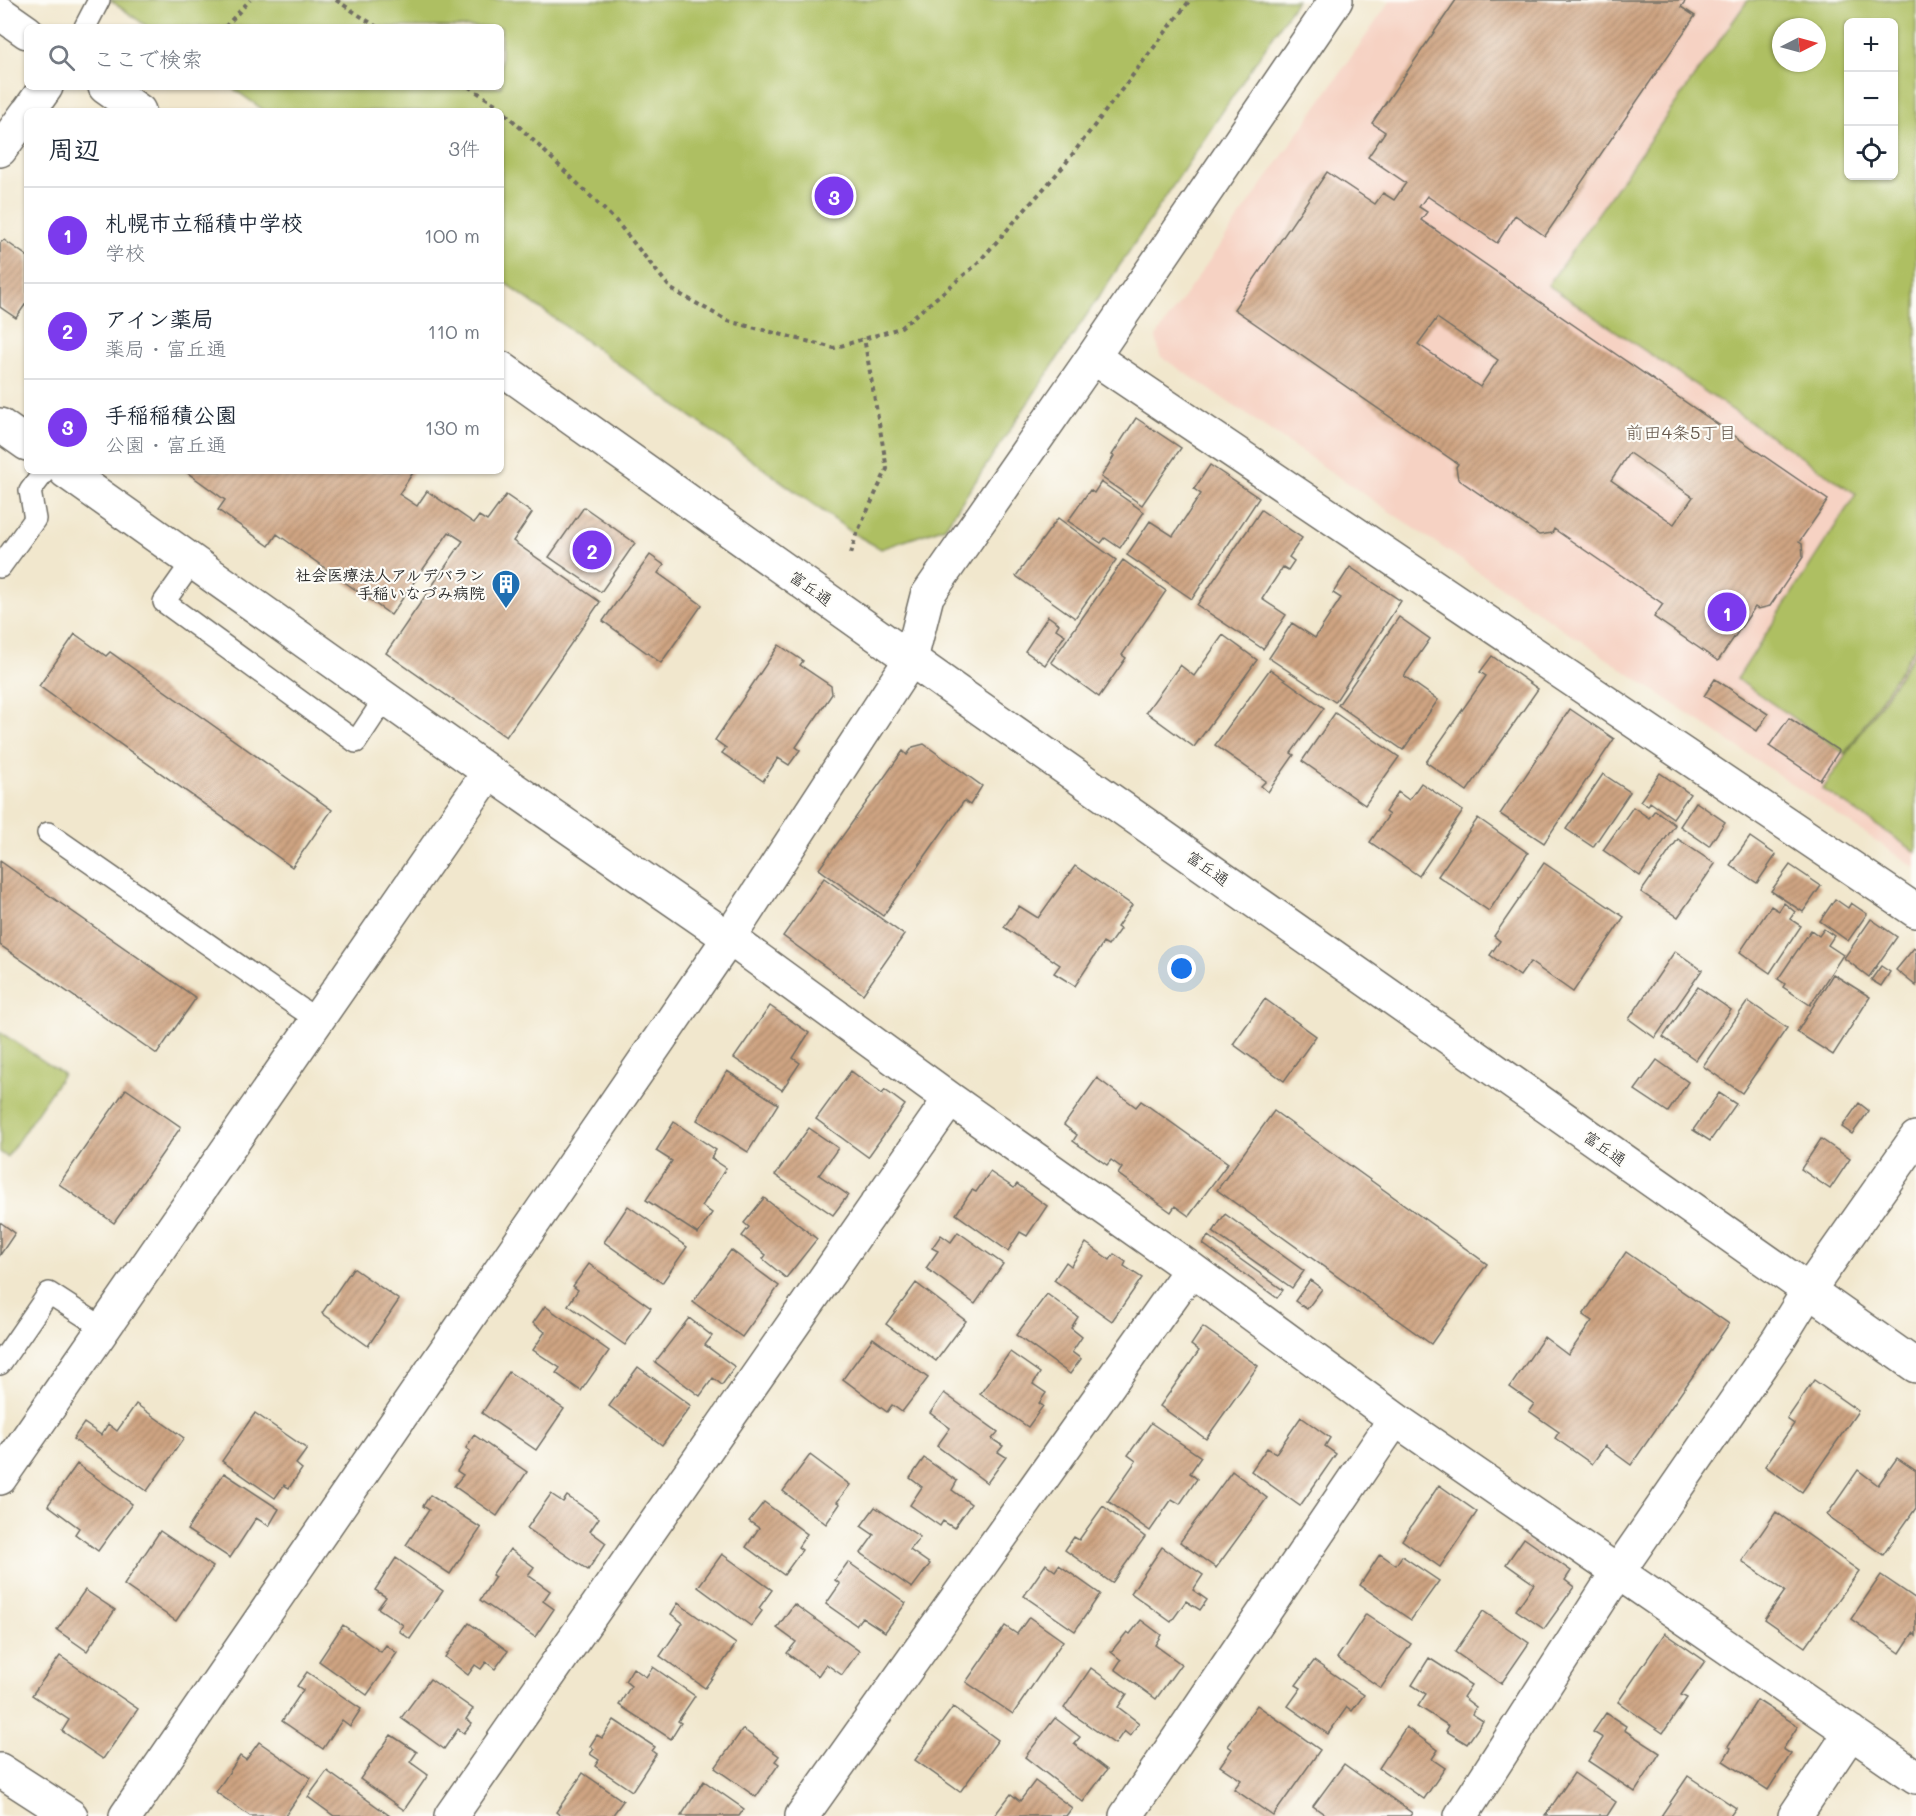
<!DOCTYPE html>
<html lang="ja">
<head>
<meta charset="utf-8">
<style>
	body { margin:0; font-family:Mali,"Klee One",sans-serif; background:#f6f6f7; color:#1f2937 }
	.controls { position:absolute; right:18px; top:18px; display:grid; overflow:hidden; border-radius:9px; box-shadow:0 2px 4px #0004 }
	.controls button { width:54px; height:54px; display:grid; place-items:center; padding:0; border:0; border-bottom:2px solid #e0e1e3; background:#fff; color:#1f2937; font:30px sans-serif }
	.compass { position:absolute; left:1772px; top:18px; width:54px; height:54px; border-radius:50%; background:#fff; box-shadow:0 2px 4px #0004; rotate:84deg }
	.you { position:absolute; left:1182px; top:969px; width:21px; height:21px; margin:-15px; border:4px solid #fff; border-radius:50%; background:#1a73e8; box-shadow:0 0 0 9px #1a73e833 }
	.badge { display:grid; place-items:center; width:39px; height:39px; border-radius:50%; background:#7c3aed; color:#fff; font-size:20px; font-weight:700 }
	.pin { position:absolute; translate:-50% -50%; border:3px solid #fff; box-shadow:0 2px 6px #0006 }
	.list { margin:0; padding:0; list-style:none }
	h2 { display:flex; justify-content:space-between; align-items:center; height:78px; margin:0; padding:0 24px; font-size:26px }
	h2 small { font-size:20px; font-weight:400; color:#747a83 }
	.list li { display:grid; grid-template-columns:39px 1fr auto; gap:18px; align-items:center; box-sizing:border-box; height:96px; padding:0 24px; border-top:2px solid #e0e1e3 }
	.list b { display:block; font-size:22px; white-space:nowrap }
	.list p { margin:0; font-size:20px; white-space:nowrap; color:#747a83 }
	.list em { font-size:20px; font-style:normal; color:#747a83 }
	.icon { flex:none; width:33px; height:33px; fill:none; stroke:currentColor; stroke-width:2; stroke-linecap:round; stroke-linejoin:round }
	.map { position:relative; flex:none; width:1916px; height:1816px; overflow:hidden }
	.search { position:absolute; background:#fff; box-shadow:0 2px 4px #0004; left:24px; top:24px; width:480px; height:66px; display:flex; align-items:center; gap:15px; box-sizing:border-box; padding:0 21px; border-radius:9px; color:#747a83; font-size:22px }
	.panel { position:absolute; background:#fff; box-shadow:0 2px 4px #0004; left:24px; top:108px; width:480px; height:366px; border-radius:9px }
	.map>svg:first-child { display:block }
	.built { fill:#f6d2c3; fill-rule:evenodd }
	.park { fill:#aebf62; stroke:#6c7546; stroke-width:1.5; fill-rule:evenodd }
	.building { fill:url(#building-hatch); fill-rule:evenodd }
	.lines { fill:none; stroke-linecap:round; stroke-linejoin:round }
	.service-casing { stroke:#706d64; stroke-width:24 }
	.minor-casing { stroke:#706d64; stroke-width:36 }
	.tertiary-casing { stroke:#706d64; stroke-width:36 }
	.path { stroke:#706d64; stroke-width:4; stroke-dasharray:4.5 4.5; stroke-linecap:butt }
	.service { stroke:#fff; stroke-width:21 }
	.minor { stroke:#fff; stroke-width:33 }
	.tertiary { stroke:#fff; stroke-width:33 }
	.labels { text-anchor:middle; stroke-width:4.5; stroke-linejoin:round; paint-order:stroke }
	.poi-label { font-size:16px; font-weight:bold; fill:#2b2b2b; stroke:#fdfcf7; text-anchor:end }
	.street-label { font-size:16px; fill:#2b2b2b; stroke:#fdfcf7 }
	.neighbourhood-label { font-size:18px; fill:#645549; stroke:#fdfcf7 }
</style>
</head>
<body>
<div class="map">
<svg width="1916" height="1816" viewBox="0 0 1916 1816">
	<defs>
		<pattern id="building-hatch" width="6" height="6" patternUnits="userSpaceOnUse" patternTransform="scale(1.5)"><rect width="6" height="6" fill="#cfa482"/><path d="M-1 1l2-2M0 6l6-6M5 7l2-2" fill="none" stroke="#a8866b"/></pattern>
	</defs>
	<rect width="100%" height="100%" fill="#fdfcf7"/>
	<filter id="ink" filterUnits="userSpaceOnUse"><feTurbulence type="fractalNoise" baseFrequency=".0167" numOctaves="2"/><feDisplacementMap in="SourceGraphic" scale="12" xChannelSelector="R" yChannelSelector="G"/><feConvolveMatrix kernelMatrix="1 2 1 2 8 2 1 2 1" color-interpolation-filters="sRGB"/></filter>
	<filter id="wash" filterUnits="userSpaceOnUse"><feTurbulence type="fractalNoise" baseFrequency=".008" numOctaves="4" result="noise"/><feDisplacementMap in="SourceGraphic" scale="24" xChannelSelector="R" yChannelSelector="G"/><feGaussianBlur stdDeviation="1.35" result="paint"/><feColorMatrix in="noise" values="0 0 0 0 0 0 0 0 0 0 0 0 0 0 0 0 0 1.4 0 .05"/><feComposite in="paint" operator="in"/></filter>
	<g filter="url(#wash)">
		<rect width="100%" height="100%" fill="#f1e7cd"/>
		<path class="built" d="M1391 0H1916V868L1160 356 1156 337ZM1848 22H1894V176H1848ZM1781 27H1817V63H1781Z"/>
		<path class="park" d="M110 0H1297L945 527 881 549 856 535 501 280V111H265L231 87H501V27H148Z
			M1748 0H1916V646L1845 754 1737 679 1856 494 1548 285ZM1848 22H1894V176H1848ZM1781 27H1817V63H1781Z
			M1916 651V852L1823 789Z
			M0 1032 63 1074 7 1157 0 1152Z"/>
		<g id="blocks">
			<path class="building" d="M1456 0H1686L1681 7 1695 16 1545 236 1515 215 1497 243 1427 196 1419 207 1427 212 1421 220 1828 500 1799 542 1802 544 1803 557 1770 606 1758 609 1755 607 1718 661 1654 617 1663 604 1554 529 1552 533 1539 535 1458 479 1456 467 1458 464 1234 309 1327 172 1375 204 1383 193 1394 200 1406 183 1368 157 1385 132 1372 123ZM1437 318 1498 360 1480 387 1418 344ZM1629 453 1693 497 1674 524 1611 480Z
				M4 240 27 256V302L16 318 0 307V243Z
				M1136 418 1181 448 1142 505 1101 477 1114 456 1112 455Z
				M1210 465 1259 498 1192 599 1127 555 1150 521 1173 536 1201 494 1194 489Z
				M185 471H414L399 494 417 506 427 491 474 523 479 516 487 521 506 495 532 513 513 541 600 602 506 737 386 653 463 541 449 532 391 615 277 534 269 546 218 510 225 500Z
				M1101 482 1144 512 1120 548 1105 538 1101 543 1068 521 1090 490 1094 493Z
				M584 507 635 543 601 592 549 557Z
				M1261 510 1302 538 1289 557 1294 561 1288 570 1283 567 1262 599 1286 615 1263 649 1197 605Z
				M1058 518 1116 560 1075 618 1016 576Z
				M650 555 664 565 658 573 702 605 661 663 603 621Z
				M1123 560 1166 591 1122 655 1126 658 1099 697 1051 662Z
				M1350 567 1401 601 1335 702 1269 658 1292 623 1315 638 1341 598 1333 593Z
				M1048 616 1059 624 1056 629 1065 635 1045 665 1025 651Z
				M1399 617 1430 639 1404 676 1438 700 1403 750 1338 705Z
				M75 634 106 656 110 652 332 810 292 867 39 686Z
				M1223 635 1257 660 1194 747 1146 712 1180 665 1194 676Z
				M779 645 803 661 800 665 831 686 832 694 796 747 800 750 789 765 778 758 763 781 722 753 726 748 715 740Z
				M1492 656 1538 689 1467 791 1426 762 1486 676 1480 672Z
				M1270 669 1324 708 1291 753 1294 755 1268 792 1261 786 1266 781 1215 745Z
				M1715 679 1768 714 1757 731 1704 696Z
				M1570 709 1614 739 1544 843 1500 814Z
				M1335 713 1399 757 1365 805 1302 761Z
				M1789 718 1839 751 1820 780 1769 746Z
				M924 744 982 786 970 805 964 801 883 916 819 869 903 751 907 755 913 747Z
				M1660 773 1690 794 1673 818 1650 802 1648 806 1640 801Z
				M1603 774 1630 792 1593 847 1566 829Z
				M1421 783 1463 811 1419 876 1370 842 1389 815 1385 812 1398 792 1409 800Z
				M1696 802 1725 822 1709 846 1680 826Z
				M1633 807 1649 818 1655 810 1675 825 1640 876 1603 850Z
				M1478 818 1528 853 1489 911 1438 876Z
				M1750 837 1776 855 1757 883 1730 865Z
				M1678 839 1715 864 1678 917 1641 892Z
				M0 861 196 998 157 1054 0 945Z
				M1544 863 1624 917 1573 992 1530 962 1520 976 1490 955 1500 941 1494 936Z
				M1790 865 1821 886 1803 912 1771 891Z
				M1075 866 1132 905 1117 927 1120 929 1108 946 1103 943 1075 986 1054 973 1060 965 1004 927 1019 906 1038 918Z
				M824 878 904 935 863 994 783 936Z
				M1835 899 1848 908 1851 903 1867 914 1848 941 1820 921Z
				M1784 903 1795 912 1790 919 1801 926 1770 973 1740 952 1771 906 1779 911Z
				M1871 919 1897 937 1869 977 1844 958Z
				M1824 929 1834 936 1828 945 1843 955 1810 1005 1783 987 1785 984 1778 979 1811 930 1819 936Z
				M1914 948 1916 950V986L1896 970Z
				M1675 951 1702 970 1655 1038 1629 1019Z
				M1881 966 1890 972 1881 986 1871 980Z
				M1833 974 1870 997 1833 1055 1797 1032Z
				M1698 987 1731 1010 1696 1060 1663 1037Z
				M1265 999 1316 1036 1284 1081 1233 1044Z
				M1748 1001 1787 1028 1742 1093 1703 1066Z
				M770 1006 809 1033 793 1058 800 1063 782 1090 734 1058Z
				M1657 1060 1688 1082 1668 1112 1635 1090Z
				M727 1071 778 1104 748 1152 697 1120Z
				M851 1071 882 1094 885 1090 905 1105 868 1157 816 1119Z
				M1097 1078 1136 1107 1141 1101 1228 1163 1189 1216 1175 1206 1171 1212 1118 1174 1122 1168 1111 1160 1107 1165 1073 1141 1077 1135 1064 1125Z
				M126 1089 181 1127 114 1223 59 1184Z
				M1719 1093 1736 1104 1710 1141 1693 1130Z
				M1859 1103 1869 1111 1852 1134 1842 1127Z
				M1274 1111 1487 1264 1431 1344 1217 1190Z
				M674 1122 716 1150 711 1158 726 1168 702 1206 712 1213 698 1234 646 1200 672 1161 656 1151Z
				M809 1128 838 1148 819 1175 848 1195 833 1215 775 1175Z
				M1821 1139 1850 1159 1830 1189 1801 1169Z
				M990 1172 1014 1188 1017 1184 1047 1206 1027 1236 1020 1232 1008 1251 956 1214 972 1190 976 1192Z
				M764 1198 817 1239 786 1278 763 1259 766 1255 742 1236 749 1227 744 1223Z
				M628 1206 687 1247 662 1283 604 1242Z
				M1225 1214 1304 1271 1292 1288 1213 1232Z
				M0 1222 15 1233 0 1255Z
				M958 1232 1003 1264 975 1304 926 1268 938 1251 932 1248 941 1235 951 1242Z
				M1208 1236 1283 1290 1277 1298 1203 1244Z
				M1086 1243 1110 1260 1114 1254 1126 1262 1124 1266 1142 1278 1112 1321 1054 1280 1066 1262 1071 1266Z
				M731 1250 779 1286 742 1337 693 1302Z
				M1626 1252 1729 1324 1631 1465 1605 1446 1592 1464 1555 1438 1559 1432 1529 1411 1534 1404 1510 1387 1544 1337 1568 1355 1592 1321 1583 1315Z
				M589 1264 651 1308 625 1345 568 1305 578 1290 573 1286Z
				M353 1268 399 1300 368 1346 322 1313Z
				M1310 1280 1322 1289 1307 1309 1295 1301Z
				M916 1283 966 1321 936 1361 886 1324Z
				M1047 1294 1078 1317 1071 1328 1082 1337 1072 1352 1081 1359 1070 1374 1016 1335Z
				M545 1306 609 1351 581 1391 556 1373 560 1368 533 1350 545 1332 533 1323Z
				M689 1318 712 1336 705 1345 735 1367 722 1385 713 1378 700 1396 655 1362Z
				M1203 1327 1258 1366 1206 1439 1160 1406 1199 1351 1191 1345Z
				M873 1338 928 1378 902 1412 892 1405 887 1412 843 1379Z
				M1010 1352 1040 1373 1033 1384 1046 1393 1039 1403 1043 1406 1028 1427 980 1394Z
				M638 1367 691 1406 662 1445 609 1406Z
				M509 1372 564 1409 536 1450 482 1413Z
				M1814 1380 1858 1411 1802 1492 1765 1466 1794 1424 1787 1419Z
				M944 1393 998 1432 992 1439 1003 1446 998 1452 1006 1457 987 1483 937 1446 950 1428 930 1413Z
				M136 1404 184 1438 147 1491 73 1439 84 1423 101 1435 108 1424 117 1431Z
				M255 1413 307 1449 296 1464 302 1469 289 1488 284 1485 275 1498 222 1461Z
				M1301 1417 1330 1438 1325 1446 1336 1454 1300 1506 1251 1471 1267 1448 1276 1453Z
				M1151 1423 1201 1457 1190 1473 1197 1479 1180 1504 1172 1499 1150 1531 1108 1501 1136 1461 1128 1455Z
				M474 1435 527 1472 497 1516 454 1486 463 1475 457 1471 470 1451 466 1448Z
				M810 1455 850 1485 837 1502 840 1504 826 1524 783 1491Z
				M924 1458 957 1481 952 1490 971 1504 954 1528 943 1521 940 1526 910 1505 922 1487 910 1478Z
				M1897 1458 1916 1471V1508L1883 1555 1827 1515 1858 1470 1878 1485Z
				M77 1464 132 1504 98 1551 75 1534 79 1528 48 1505Z
				M1232 1471 1267 1498 1216 1568 1180 1542Z
				M224 1473 279 1509 269 1526 256 1518 230 1558 187 1530Z
				M1439 1485 1477 1512 1440 1567 1402 1540Z
				M551 1494 563 1502 567 1496 599 1518 590 1531 606 1543 588 1570 527 1528Z
				M430 1495 481 1528 450 1574 406 1545 429 1510 423 1506Z
				M764 1502 807 1534 798 1547 802 1550 784 1575 746 1547 759 1528 749 1521Z
				M1103 1506 1145 1537 1112 1583 1065 1550 1074 1537 1079 1540Z
				M875 1507 920 1537 910 1550 930 1564 912 1588 861 1553 874 1535 861 1526Z
				M1776 1512 1859 1571 1805 1647 1765 1619 1785 1591 1742 1561Z
				M160 1531 213 1567 176 1621 124 1585Z
				M1524 1538 1571 1571 1565 1580 1574 1587 1544 1629 1516 1610 1534 1584 1506 1564Z
				M1162 1547 1203 1575 1193 1590 1207 1600 1200 1610 1186 1601 1171 1622 1131 1593Z
				M510 1549 534 1567 528 1575 550 1591 543 1601 554 1609 535 1637 480 1600 495 1577 492 1575Z
				M722 1554 772 1590 759 1608 762 1611 751 1626 698 1587Z
				M1380 1554 1396 1565 1402 1556 1439 1581 1411 1620 1360 1585Z
				M396 1558 443 1591 410 1639 399 1631 403 1625 378 1608 386 1597 375 1590Z
				M848 1562 906 1603 885 1632 862 1617 856 1625 826 1604 840 1584 835 1580Z
				M1046 1564 1055 1571 1059 1565 1100 1594 1075 1631 1024 1596Z
				M1881 1575 1916 1599V1636L1913 1633 1900 1653 1851 1619Z
				M85 1590 115 1610 87 1651 57 1630Z
				M678 1603 736 1644 705 1688 660 1656 683 1623 671 1614Z
				M794 1604 859 1651 842 1675 826 1664 818 1676 787 1653 796 1642 777 1628Z
				M1483 1611 1529 1643 1501 1684 1455 1652Z
				M1366 1614 1411 1644 1381 1688 1337 1658Z
				M1029 1617 1063 1641 1013 1714 966 1682 1005 1626 1017 1634Z
				M1141 1620 1161 1635 1155 1645 1181 1664 1156 1699 1115 1669 1121 1660 1111 1652 1127 1632 1130 1634Z
				M469 1623 508 1651 495 1669 486 1662 481 1669 475 1665 468 1675 445 1657Z
				M343 1625 381 1652 386 1645 397 1653 367 1695 319 1661Z
				M1665 1633 1705 1661 1681 1695 1687 1698 1663 1733 1618 1702Z
				M60 1656 138 1709 103 1759 62 1731 69 1720 32 1695Z
				M1429 1658 1471 1685 1463 1697 1476 1707 1472 1714 1483 1721 1467 1744 1446 1731 1449 1726 1418 1706 1426 1694 1412 1685Z
				M1314 1661 1364 1695 1352 1711 1347 1707 1328 1734 1288 1706 1301 1688 1296 1685Z
				M653 1667 695 1696 678 1721 681 1723 671 1739 619 1705 631 1686 625 1681 633 1668 646 1677Z
				M1091 1668 1127 1694 1118 1707 1139 1723 1130 1736 1124 1731 1115 1744 1064 1708Z
				M307 1672 361 1709 350 1726 342 1720 323 1749 282 1721 303 1690 297 1686Z
				M430 1679 473 1709 466 1719 472 1723 464 1733 458 1729 444 1749 401 1718Z
				M1757 1700 1798 1726 1783 1749 1791 1754 1768 1790 1723 1761 1731 1748 1728 1746Z
				M1257 1705 1320 1750 1273 1816 1234 1789 1241 1780 1220 1766 1232 1749 1228 1746Z
				M953 1707 998 1740 960 1792 915 1760Z
				M1606 1713 1626 1726 1624 1730 1660 1753 1635 1792 1588 1761 1603 1738 1593 1732Z
				M1055 1718 1080 1737 1074 1744 1107 1770 1083 1802 1025 1757Z
				M614 1720 655 1747 652 1751 656 1754 632 1791 595 1766 599 1760 590 1754 594 1749 590 1746 597 1735 602 1738Z
				M1406 1727 1438 1750 1432 1759 1445 1768 1424 1799 1379 1768Z
				M743 1729 779 1756 775 1761 779 1764 756 1797 715 1768Z
				M391 1735 417 1752 410 1762 428 1775 404 1810 360 1779Z
				M259 1742 311 1778 285 1816H250L216 1792 240 1756 246 1760Z
				M1344 1764 1412 1813 1410 1816H1327L1313 1806Z
				M327 1771 390 1816H334L308 1797Z
				M583 1773 623 1801 612 1816H561L556 1812Z
				M1574 1773 1616 1802 1607 1816H1545Z
				M1688 1776 1736 1808 1730 1816H1661Z
				M704 1781 744 1809 739 1816H681Z
				M1035 1781 1072 1808 1066 1816H994L1011 1794 1020 1801Z"/>
		</g>
	</g>
	<g filter="url(#ink)">
		<use href="#blocks" fill-opacity="0" stroke="#706d64" stroke-width="1.5"/>
		<g class="lines">
			<g class="service-casing">
				<path id="service" d="M85 27 99 0
					M193 561 164 602 356 742 385 698
					M0 567 35 519 30 491 45 471
					M48 833 317 1020
					M0 1364 49 1293 103 1328"/>
			</g>
			<g class="minor-casing">
				<path id="minor" d="M29 111 46 87
					M0 150 27 113
					M1093 357 1916 911
					M0 425 27 444
					M65 471 489 772 729 938 950 1099 1191 1269 1395 1419 1916 1777
					M0 1478 489 772
					M0 1770 71 1816
					M126 1816 729 938 911 659 927 596 1093 357 1336 0
					M451 1816 950 1099
					M802 1816 1191 1269
					M1126 1816 1395 1419
					M1461 1816 1617 1573 1778 1340 1809 1290 1916 1138
					M1795 1816 1851 1732"/>
			</g>
			<g class="tertiary-casing">
				<path id="tertiary" d="M0 13 27 32
					M105 87 139 111
					M501 368 957 692 1916 1366"/>
			</g>
			<path class="path" d="M336 0 377 27
				M225 27 250 0
				M469 87 497 105 616 221 671 289 728 321 834 348 900 328 976 265 1062 168 1190 0
				M851 554 856 535 887 469 864 338"/>
			<use href="#service" class="service"/>
			<use href="#minor" class="minor"/>
			<use href="#tertiary" class="tertiary"/>
		</g>
	</g>
	<defs>
		<g id="building-pin" transform="scale(1.5)"><path d="M0 17L-7.5 6A9.5 9.5 0 1 1 7.5 6Z" fill="#1f6fb2" stroke="#fdfcf7"/><path d="M-4-6H4V6H1V3H-1V6H-4ZM-2.5-4.3h1.7v1.8h-1.7ZM.8-4.3h1.7v1.8H.8ZM-2.5-1h1.7V.8h-1.7ZM.8-1h1.7V.8H.8Z" fill="#fff"/></g>
	</defs>
	<g fill-rule="evenodd">
		<use href="#building-pin" x="506" y="584"/>
	</g>
	<g class="labels">
		<g class="poi-label">
			<text x="485" y="581">社会医療法人アルデバラン<tspan x="485" dy="18">手稲いなづみ病院</tspan></text>
		</g>
		<g class="street-label">
			<text transform="translate(811 588) rotate(35)" y="6">富丘通</text>
			<text transform="translate(1208 868) rotate(35)" y="6">富丘通</text>
			<text transform="translate(1605 1148) rotate(35)" y="6">富丘通</text>
		</g>
		<g class="neighbourhood-label">
			<text x="1681" y="439">前田4条5丁目</text>
		</g>
	</g>
</svg>
<div class="controls">
<button>+</button>
<button>−</button>
<button><svg class="icon" aria-label="locate" viewBox="0 0 24 24"><circle cx="12" cy="12" r="6"/><path d="M12 2v4M12 18v4M2 12h4M18 12h4"/></svg></button>
</div>
<svg class="compass" viewBox="-18 -18 36 36"><path d="M0-13l5 13h-10z" fill="#e53935"/><path d="M0 13l5-13h-10z" fill="#747a83"/></svg>
<div class="you"></div>
<div class="pin badge" style="left:1727px;top:612px">1</div>
<div class="pin badge" style="left:592px;top:550px">2</div>
<div class="pin badge" style="left:834px;top:196px">3</div>
<div class="search"><svg class="icon" aria-label="search" viewBox="0 0 24 24"><circle cx="10" cy="10" r="6"/><path d="M15 15l6 6"/></svg>ここで検索</div>
<section class="panel">
<h2>周辺<small>3件</small></h2>
<ul class="list">
<li><span class="badge">1</span><div><b>札幌市立稲積中学校</b><p>学校</p></div><em>100 m</em></li>
<li><span class="badge">2</span><div><b>アイン薬局</b><p>薬局 · 富丘通</p></div><em>110 m</em></li>
<li><span class="badge">3</span><div><b>手稲稲積公園</b><p>公園 · 富丘通</p></div><em>130 m</em></li>
</ul>
</section>
</div>
</body>
</html>
